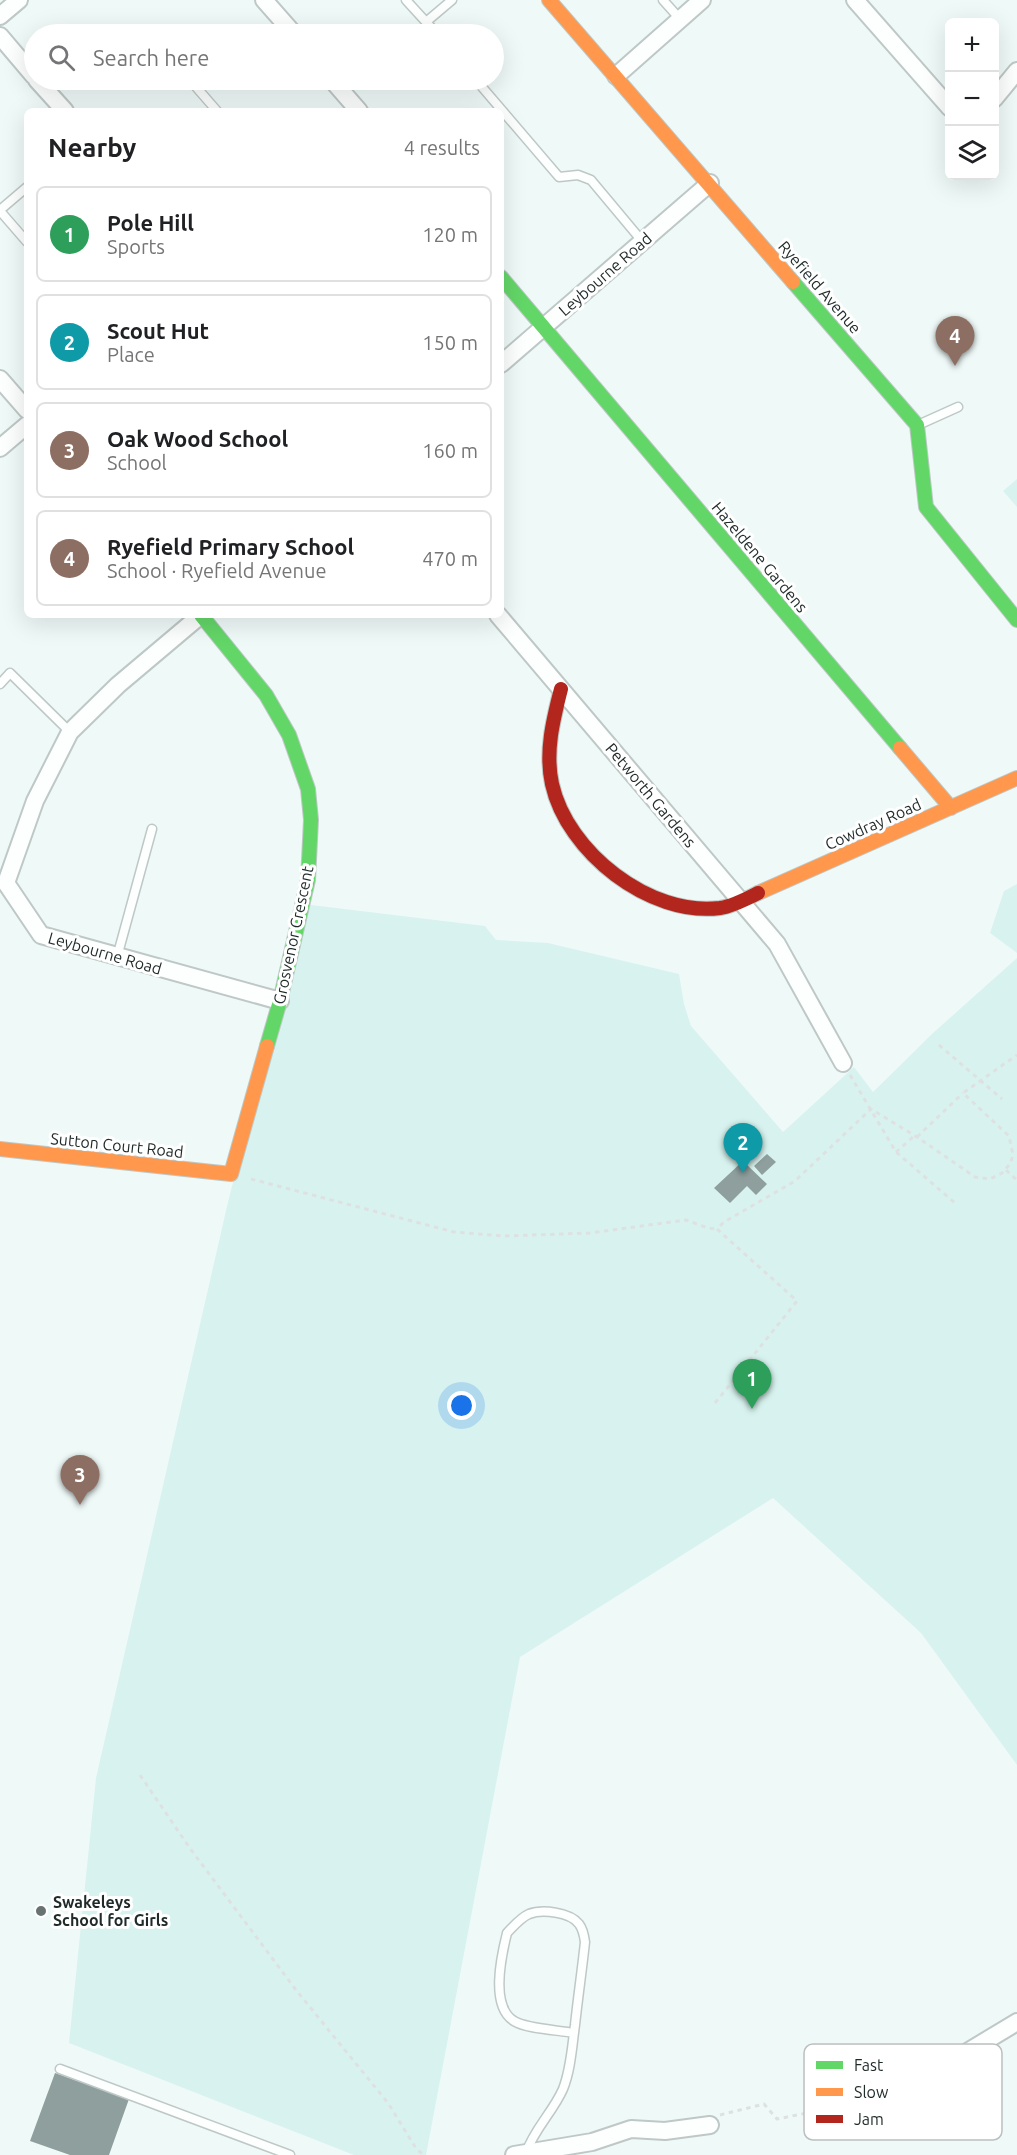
<!DOCTYPE html>
<html lang="en">
<head>
<meta charset="utf-8">
<style>
	body { margin:0; font-family:Ubuntu,sans-serif; background:#f2f2f2; color:#202124 }
	.controls { position:absolute; right:18px; top:18px; display:grid; overflow:hidden; border-radius:9px; box-shadow:0 6px 24px #0002 }
	.controls button { width:54px; height:54px; display:grid; place-items:center; padding:0; border:0; border-bottom:2px solid #e0e0e0; background:#fff; color:#202124; font:30px sans-serif }
	.you { position:absolute; left:462px; top:1406px; width:21px; height:21px; margin:-15px; border:4px solid #fff; border-radius:50%; background:#1a73e8; box-shadow:0 0 0 9px #1a73e833 }
	.badge { display:grid; place-items:center; width:39px; height:39px; border-radius:50%; background:#b45309; color:#fff; font-size:20px; font-weight:700 }
	.pin { position:absolute; translate:-50% -50px; filter:drop-shadow(0 2px 3px #0008) }
	.pin::after { content:''; position:absolute; top:32px; width:21px; height:18px; background:inherit; clip-path:polygon(0 0,100% 0,50% 100%) }
	.list { margin:0; padding:0; list-style:none }
	h2 { display:flex; justify-content:space-between; align-items:center; height:78px; margin:0; padding:0 24px; font-size:26px }
	h2 small { font-size:20px; font-weight:400; color:#757577 }
	.list li { display:grid; grid-template-columns:39px 1fr auto; gap:18px; align-items:center; box-sizing:border-box; height:96px; margin:0 12px 12px; padding:0 12px; border:2px solid #e0e0e0; border-radius:9px }
	.list b { display:block; font-size:22px; white-space:nowrap }
	.list p { margin:0; font-size:20px; white-space:nowrap; color:#757577 }
	.list em { font-size:20px; font-style:normal; color:#757577 }
	.icon { flex:none; width:33px; height:33px; fill:none; stroke:currentColor; stroke-width:2; stroke-linecap:round; stroke-linejoin:round }
	.map { position:relative; flex:none; width:1017px; height:2155px; overflow:hidden }
	.search { position:absolute; background:#fff; box-shadow:0 6px 24px #0002; left:24px; top:24px; width:480px; height:66px; display:flex; align-items:center; gap:15px; box-sizing:border-box; padding:0 21px; border-radius:33px; color:#757577; font-size:22px }
	.panel { position:absolute; background:#fff; box-shadow:0 6px 24px #0002; left:24px; top:108px; width:480px; height:510px; border-radius:9px }
	.map>svg:first-child { display:block }
	.green { fill:#d8f3ef }
	.building { fill:#8e9f9d }
	.lines { fill:none; stroke-linecap:round; stroke-linejoin:round }
	.lane-casing { stroke:#bec8c6; stroke-width:11 }
	.street-casing { stroke:#bec8c6; stroke-width:20 }
	.fast-casing { stroke:#bec8c6; stroke-width:16 }
	.slow-casing { stroke:#bec8c6; stroke-width:16 }
	.jam-casing { stroke:#bec8c6; stroke-width:16 }
	.path { stroke:#dee1e1; stroke-width:3; stroke-dasharray:4.5 4.5; stroke-linecap:butt }
	.lane { stroke:#fdfefe; stroke-width:8 }
	.street { stroke:#fdfefe; stroke-width:16 }
	.fast { stroke:#63d668; stroke-width:14 }
	.slow { stroke:#ff974d; stroke-width:14 }
	.jam { stroke:#b3261e; stroke-width:14 }
	.poi-dot { fill:#687371; stroke:#fff; stroke-width:2 }
	.labels { text-anchor:middle; stroke-width:6; stroke-linejoin:round; paint-order:stroke }
	.street-label { font-size:16px; fill:#1f2a29; stroke:#fff }
	.poi-label { font-size:16px; font-weight:bold; fill:#1f2a29; stroke:#fff; text-anchor:start }
	.key { fill:#fff; stroke:#bcbfbf; stroke-width:1.5 }
	.key-label { font-size:16px; fill:#1f2a29 }
</style>
</head>
<body>
<div class="map">
<svg width="1017" height="2155" viewBox="0 0 1017 2155">
	<rect width="100%" height="100%" fill="#effaf8"/>
	<path class="green" d="M1017 479V507L1003 491Z
		M1017 884V953L990 933 1004 891Z
		M303 904 485 926 496 940 548 943 679 974 684 1004 691 1026 783 1132 854 1067 873 1092 933 1033 1017 958V1765L921 1633 773 1498 520 1657 426 2155H354L69 2043 96 1778 228 1202Z"/>
	<path class="building" d="M767 1154 776 1162 762 1175 754 1166Z
		M743 1161 767 1184 756 1195 747 1186 730 1203 714 1188Z
		M55 2073 129 2099 109 2155H70L30 2141Z"/>
	<g class="lines">
		<g class="lane-casing">
			<path id="lane" d="M406 0 437 34
				M663 0 680 19
				M426 22 452 0
				M190 80 217 111
				M476 80 559 177 578 175 591 180 642 241
				M0 210 27 187
				M0 211 27 242
				M918 425 958 407
				M0 684 10 673 70 732
				M117 957 152 829
				M60 2069 290 2155
				M526 2153C534 2129 553 2112 563 2089 571 2069 572 2046 575 2025 578 1997 582 1970 585 1942 584 1935 583 1929 579 1924 570 1912 542 1909 529 1914 520 1918 513 1927 507 1933 501 1957 490 2006 514 2021 527 2029 558 2030 574 2033"/>
		</g>
		<g class="street-casing">
			<path id="street" d="M264 0 294 34
				M855 0 950 108
				M0 16 19 0
				M0 36 34 76
				M616 76 702 0
				M37 80 65 111
				M332 80 359 111
				M994 99 1017 71
				M501 364 710 183
				M0 379 27 410
				M0 448 27 425
				M201 615 118 685 70 732 35 801 6 883 41 935 280 1001
				M498 615 777 944 843 1063
				M873 2100 916 2088 926 2083 954 2060 1017 2022
				M514 2155 592 2142 631 2129 665 2131 710 2125"/>
		</g>
		<g class="fast-casing">
			<path id="fast" d="M501 277 900 748
				M793 282 917 425 926 507 1017 620
				M201 615 266 695 289 735 308 789 311 820 308 880 280 1001 267 1046"/>
		</g>
		<g class="slow-casing">
			<path id="slow" d="M549 0 793 282
				M900 748 951 808
				M758 893 1017 778
				M0 1149 231 1174 267 1046"/>
		</g>
		<g class="jam-casing">
			<path id="jam" d="M561 689C553 720 545 752 552 784 567 852 650 917 720 908 733 906 746 899 758 893"/>
		</g>
		<path class="path" d="M939 1045 1002 1099
			M850 1075 896 1152 955 1203
			M917 1137 963 1093
			M896 1152 914 1136
			M1006 1170 1017 1180
			M251 1179 454 1232 504 1236 590 1233 686 1220 708 1228 717 1229
			M715 1403 797 1301 717 1229 724 1222 795 1181 871 1109 917 1137 975 1177 990 1179 1002 1173 1010 1164 1013 1155 1009 1136 963 1093 1017 1055
			M140 1775 189 1847 296 1990 388 2103 417 2150 425 2155
			M720 2115 764 2104 777 2119 827 2109 829 2117 844 2113 861 2106"/>
		<use href="#lane" class="lane"/>
		<use href="#street" class="street"/>
		<use href="#fast" class="fast"/>
		<use href="#slow" class="slow"/>
		<use href="#jam" class="jam"/>
	</g>
	<circle class="poi-dot" cx="41" cy="1911" r="6"/>
	<g class="labels">
		<g class="street-label">
			<text transform="translate(605 274) rotate(-41)" y="6">Leybourne Road</text>
			<text transform="translate(820 287) rotate(49)" y="6">Ryefield Avenue</text>
			<text transform="translate(760 557) rotate(50)" y="6">Hazeldene Gardens</text>
			<text transform="translate(651 795) rotate(50)" y="6">Petworth Gardens</text>
			<text transform="translate(873 824) rotate(-24)" y="6">Cowdray Road</text>
			<text transform="translate(293 935) rotate(-78)" y="6">Grosvenor Crescent</text>
			<text transform="translate(105 953) rotate(16)" y="6">Leybourne Road</text>
			<text transform="translate(117 1145) rotate(6)" y="6">Sutton Court Road</text>
		</g>
		<g class="poi-label">
			<text x="53" y="1908">Swakeleys<tspan x="53" dy="18">School for Girls</tspan></text>
		</g>
	</g>
	<rect x="804" y="2044" width="198" height="96" rx="9" class="key"/>
	<rect x="816" y="2061" width="27" height="8" fill="#63d668"/>
	<rect x="816" y="2088" width="27" height="8" fill="#ff974d"/>
	<rect x="816" y="2115" width="27" height="8" fill="#b3261e"/>
	<g class="key-label">
		<text x="854" y="2071">Fast</text>
		<text x="854" y="2098">Slow</text>
		<text x="854" y="2125">Jam</text>
	</g>
</svg>
<div class="controls">
<button>+</button>
<button>−</button>
<button><svg class="icon" aria-label="layers" viewBox="0 0 24 24"><path d="M12 4l9 5-9 5-9-5zM3 14l9 5 9-5"/></svg></button>
</div>
<div class="you"></div>
<div class="pin badge" style="left:752px;top:1409px;background:#2e9e5b">1</div>
<div class="pin badge" style="left:743px;top:1173px;background:#0f9aa8">2</div>
<div class="pin badge" style="left:80px;top:1505px;background:#8d6e63">3</div>
<div class="pin badge" style="left:955px;top:366px;background:#8d6e63">4</div>
<div class="search"><svg class="icon" aria-label="search" viewBox="0 0 24 24"><circle cx="10" cy="10" r="6"/><path d="M15 15l6 6"/></svg>Search here</div>
<section class="panel">
<h2>Nearby<small>4 results</small></h2>
<ul class="list">
<li><span class="badge" style="background:#2e9e5b">1</span><div><b>Pole Hill</b><p>Sports</p></div><em>120 m</em></li>
<li><span class="badge" style="background:#0f9aa8">2</span><div><b>Scout Hut</b><p>Place</p></div><em>150 m</em></li>
<li><span class="badge" style="background:#8d6e63">3</span><div><b>Oak Wood School</b><p>School</p></div><em>160 m</em></li>
<li><span class="badge" style="background:#8d6e63">4</span><div><b>Ryefield Primary School</b><p>School · Ryefield Avenue</p></div><em>470 m</em></li>
</ul>
</section>
</div>
</body>
</html>
